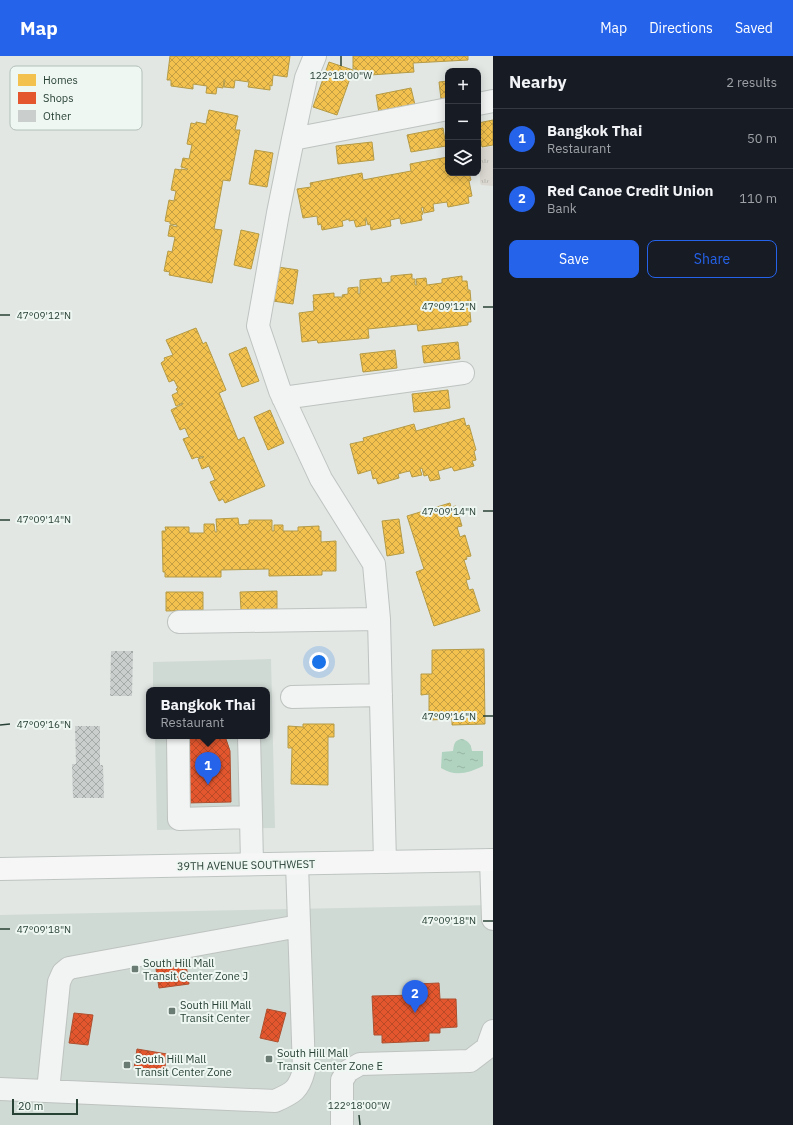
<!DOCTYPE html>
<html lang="en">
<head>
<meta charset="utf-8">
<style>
	body { margin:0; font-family:"IBM Plex Sans",sans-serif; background:#20242c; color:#f1f3f6 }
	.controls { position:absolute; right:12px; top:12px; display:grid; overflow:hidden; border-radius:8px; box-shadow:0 2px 10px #0003 }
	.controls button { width:36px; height:36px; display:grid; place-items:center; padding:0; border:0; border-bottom:1px solid #363941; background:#171b24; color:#f1f3f6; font:20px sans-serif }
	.scale { position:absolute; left:12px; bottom:10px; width:66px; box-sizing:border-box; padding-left:4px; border:2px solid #284135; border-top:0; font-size:11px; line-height:14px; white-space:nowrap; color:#284135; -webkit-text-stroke:3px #eff7f3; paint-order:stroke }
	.you { position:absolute; left:319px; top:606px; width:14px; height:14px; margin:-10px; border:3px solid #fff; border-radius:50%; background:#1a73e8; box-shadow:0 0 0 6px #1a73e833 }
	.badge { display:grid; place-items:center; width:26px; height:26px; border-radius:50%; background:#2563eb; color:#fff; font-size:13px; font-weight:700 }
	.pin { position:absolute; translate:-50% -33px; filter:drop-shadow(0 1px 2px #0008) }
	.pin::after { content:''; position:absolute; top:21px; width:14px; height:12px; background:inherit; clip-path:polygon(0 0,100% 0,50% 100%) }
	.popup { position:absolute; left:146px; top:631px; width:124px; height:52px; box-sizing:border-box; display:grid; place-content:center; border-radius:8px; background:#171b24; filter:drop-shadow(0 1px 3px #0005); font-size:13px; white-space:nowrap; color:#9ea1a6 }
	.popup b { font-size:15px; color:#f1f3f6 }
	.popup::after { content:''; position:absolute; left:50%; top:100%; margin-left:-8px; border:8px solid transparent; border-top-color:#171b24 }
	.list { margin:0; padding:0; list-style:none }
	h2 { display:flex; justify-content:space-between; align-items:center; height:52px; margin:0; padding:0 16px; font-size:17px }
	h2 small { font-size:13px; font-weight:400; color:#9ea1a6 }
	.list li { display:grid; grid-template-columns:26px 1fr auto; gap:12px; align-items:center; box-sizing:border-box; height:60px; padding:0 16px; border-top:1px solid #363941 }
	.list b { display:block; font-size:15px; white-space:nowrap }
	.list p { margin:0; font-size:13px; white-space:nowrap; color:#9ea1a6 }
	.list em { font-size:13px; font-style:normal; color:#9ea1a6 }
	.actions { display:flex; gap:8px; padding:12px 16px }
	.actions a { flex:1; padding:9px 0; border:1px solid #2563eb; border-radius:8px; text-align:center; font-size:14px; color:#2563eb }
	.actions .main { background:#2563eb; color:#fff }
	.icon { flex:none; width:22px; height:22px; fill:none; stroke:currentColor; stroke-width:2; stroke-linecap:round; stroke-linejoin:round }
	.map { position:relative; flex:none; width:493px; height:1069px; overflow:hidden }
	header { display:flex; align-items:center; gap:24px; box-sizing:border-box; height:56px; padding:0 20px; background:#2563eb; color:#fff }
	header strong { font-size:19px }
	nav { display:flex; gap:22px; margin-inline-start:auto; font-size:14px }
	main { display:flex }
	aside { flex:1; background:#171b24 }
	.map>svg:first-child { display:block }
	.built { fill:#d0dad4 }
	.grass { fill:url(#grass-tufts) }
	.water { fill:url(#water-ripples) }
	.homes { fill:url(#homes-cross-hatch); stroke:#b59b46 }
	.shops { fill:url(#shops-cross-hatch); stroke:#ac5030 }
	.building { fill:url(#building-cross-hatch) }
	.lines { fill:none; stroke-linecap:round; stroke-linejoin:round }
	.minor-casing { stroke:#bec3c0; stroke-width:24 }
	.major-casing { stroke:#bec5c1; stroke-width:24 }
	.minor { stroke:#f1f4f2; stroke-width:22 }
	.major { stroke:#f6f6f6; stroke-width:22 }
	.ticks { fill:none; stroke:#284135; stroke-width:1.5 }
	.poi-dot { fill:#697b72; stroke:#eff7f3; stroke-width:1.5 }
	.labels { text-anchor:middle; stroke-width:4; stroke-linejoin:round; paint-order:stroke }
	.street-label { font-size:11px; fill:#284135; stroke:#eff7f3 }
	.poi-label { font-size:11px; fill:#284135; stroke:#eff7f3; text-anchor:start }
	.key { fill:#eff7f3; stroke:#b3c0ba; stroke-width:1 }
	.key-label { font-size:11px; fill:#284135 }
	.ticks-label { font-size:10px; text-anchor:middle; fill:#284135; stroke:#eff7f3; stroke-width:4; stroke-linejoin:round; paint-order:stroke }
</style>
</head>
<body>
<header>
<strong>Map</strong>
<nav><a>Map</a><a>Directions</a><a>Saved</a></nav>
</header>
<main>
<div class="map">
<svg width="493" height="1069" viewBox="0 0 493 1069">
	<defs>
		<pattern id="grass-tufts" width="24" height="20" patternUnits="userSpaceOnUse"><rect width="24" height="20" fill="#dad8d0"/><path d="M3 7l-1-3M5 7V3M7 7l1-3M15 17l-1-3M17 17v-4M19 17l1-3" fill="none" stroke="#bbbbb3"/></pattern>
		<pattern id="water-ripples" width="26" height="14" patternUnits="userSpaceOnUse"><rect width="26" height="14" fill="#afd3be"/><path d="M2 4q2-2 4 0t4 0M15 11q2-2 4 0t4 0" fill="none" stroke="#97b6a4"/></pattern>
		<pattern id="homes-cross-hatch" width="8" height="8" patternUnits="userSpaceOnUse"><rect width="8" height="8" fill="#f2c14e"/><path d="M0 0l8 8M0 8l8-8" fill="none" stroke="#c49e42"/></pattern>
		<pattern id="shops-cross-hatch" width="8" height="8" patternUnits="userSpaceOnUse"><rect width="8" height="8" fill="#e4572e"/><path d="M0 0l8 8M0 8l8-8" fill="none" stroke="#b94a28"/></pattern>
		<pattern id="building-cross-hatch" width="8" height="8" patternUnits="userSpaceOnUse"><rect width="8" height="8" fill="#cacfcd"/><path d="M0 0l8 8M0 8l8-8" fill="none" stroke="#a4aaa7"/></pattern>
	</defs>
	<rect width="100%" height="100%" fill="#e2e7e4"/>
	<path class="built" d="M271 603 275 772 157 774 155 680H267V634H153V606Z
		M493 849V1069H0V859Z"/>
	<path class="grass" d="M493 90V130L481 129 480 126 479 93Z"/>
	<path class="water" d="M461 683C469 684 471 689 472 695H483V710C469 717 455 721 441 712L442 696 453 695C454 688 454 685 461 683Z"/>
	<path class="homes" d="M170 0H290L287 21 273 19 272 30 270 29V34L248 31 249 26 235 24 234 32 224 31 225 24H224L223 32 217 31 216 38 206 37 207 30 193 28V33L171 30V24H167Z
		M353 0H468V4L413 7 414 16 356 20V13H353Z
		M329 6 353 14 337 59 313 51Z
		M448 25V42L441 43 439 26Z
		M411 32 415 49 379 57 376 39Z
		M209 54 238 60 235 74H240L230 125 223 124 214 173 222 174 212 227 169 219 170 216 164 215 168 195 172 196 175 181 168 180 170 169 177 171V169L170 168V166L165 165 169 144 174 145 176 135 171 134 175 113 181 114V113L187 114 188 113 181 111 183 102 189 103 192 89 187 88 191 67 196 68V66L206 68Z
		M493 64V89L482 91 478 72V67Z
		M443 72 446 90 411 96 407 79Z
		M372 86 374 104 338 108 336 90Z
		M255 94 273 97 267 131 249 128Z
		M448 101V117H469L471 124 469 125 472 140 468 141 469 147 448 151 447 146 433 148 434 155 424 157 423 151 421 152 423 158 421 159 422 164 401 168 400 162 390 164 391 170 371 174 370 168 368 169 366 162H365L366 169 356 171 354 164 349 165V163L342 165 343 170 322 174 321 168 318 169 317 160 303 162 297 133 311 131 310 127 362 117 363 124 411 115 410 108Z
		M241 174 259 178 251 213 234 209Z
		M278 211 298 214 293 248 273 245Z
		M412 218V223H415V229H417L416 223 426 222 427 229 442 227V223L462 220V225H467L468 234H470L471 246H469L471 266H468V269L418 275 417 268 368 273 369 282 318 287 317 284 302 286 299 257 314 255 313 245H314L313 239 334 237V241H343L342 239 348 238V232L358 231V238H360V224L381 222 382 227 391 226V220Z
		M196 272 203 288 206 286 226 334 219 337 238 384 244 381 265 430 225 447 223 443 219 445 210 426 215 424 209 410 202 413 198 403 204 401 203 400 198 402 197 401 192 403 183 383 189 381 185 372 180 374 171 354 183 348V347L176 350 172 339 178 336 176 333 178 332 174 324 169 326 161 307 165 304 164 302 173 299 166 284Z
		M458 286 460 303 424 307 422 290Z
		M246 291 259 325 242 331 229 298Z
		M395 294 397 312 363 316 360 298Z
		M448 334 450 352 414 356 412 338Z
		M270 354 284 387 268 394 254 361Z
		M464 362 466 370 469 369 476 394 474 395 476 404 472 405 474 410 454 415 452 411 438 415 440 423 430 425 428 419 424 420 422 412 420 413 422 419 412 421 410 415 405 416 398 418 399 422 378 428 376 422 373 423 371 414 358 418 350 388 364 385 363 382 414 368 416 375Z
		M450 447 451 451 456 450 462 470 457 471 460 481 465 479 471 500 466 501 467 503 464 504 470 523 466 524 469 534 473 533 480 555 434 570 416 516 424 513 407 460Z
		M238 462 239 469 249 468V464H272V475H274V469H283V475H298V471L319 470V475H321V486L336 485V515H322V519L269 520V513L221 514V521H165V516H163L162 475H166L165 471H189V477H204V468H214L215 476H217L216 463Z
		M399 463 404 497 387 500 382 465Z
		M277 535V553L241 554 240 536Z
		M166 536H203V554L166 555Z
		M484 593 485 668 452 669V663L429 664V638L421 639V618H432V594Z
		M303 668H334V681H328V729L291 728 292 692H288V670L303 671Z"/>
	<path class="shops" d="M225 680 230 695 231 746 186 747 185 682Z
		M186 909 189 928 159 932 156 913Z
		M439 927 440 943H456L457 971 440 972V977H429V985L382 987V979H374L372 940 417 939V928Z
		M267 953 286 957 278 986 260 982Z
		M74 957 93 959 88 989 69 987Z
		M137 993 167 998 164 1017 134 1012Z"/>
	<path class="building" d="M111 595H133L132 640H110Z
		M75 670H100V709H103L104 742H73L72 708H76Z"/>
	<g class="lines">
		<g class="minor-casing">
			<path id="minor" d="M315 0 306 22 293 83 278 157 258 270 280 335 321 423 374 508 379 563 385 806
				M478 48 493 45
				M293 83 448 53
				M283 342 463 317
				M179 566 379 563
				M292 641 381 639
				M178 680 179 763 251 761 249 680
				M251 761 252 808
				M491 804 493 863
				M0 1033 275 1045C293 1037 299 1034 304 1014L297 808
				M48 1035 59 926 63 917 69 912 299 870
				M342 1069V1024L348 1015 360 1008 470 1005 487 992 493 975"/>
		</g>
		<g class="major-casing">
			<path id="major" d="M0 813 493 804"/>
		</g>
		<use href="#minor" class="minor"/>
		<use href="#major" class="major"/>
	</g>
	<path class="ticks" d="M341 0V10M483 251H493M0 259H10M483 455H493M0 464H10M483 660H493M0 669 10 668M483 865H493M0 873H10M359 1059 360 1069"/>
	<g class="poi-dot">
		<rect x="131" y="909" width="8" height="8" rx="2"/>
		<rect x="168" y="951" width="8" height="8" rx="2"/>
		<rect x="265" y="999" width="8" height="8" rx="2"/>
		<rect x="123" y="1005" width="8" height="8" rx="2"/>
	</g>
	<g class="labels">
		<g class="street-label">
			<text transform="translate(246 809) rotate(-1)" y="4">39TH AVENUE SOUTHWEST</text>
		</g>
		<g class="poi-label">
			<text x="143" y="911">South Hill Mall<tspan x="143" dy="13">Transit Center Zone J</tspan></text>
			<text x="180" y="953">South Hill Mall<tspan x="180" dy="13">Transit Center</tspan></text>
			<text x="277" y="1001">South Hill Mall<tspan x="277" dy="13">Transit Center Zone E</tspan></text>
			<text x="135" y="1007">South Hill Mall<tspan x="135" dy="13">Transit Center Zone</tspan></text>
		</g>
	</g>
	<rect x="10" y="10" width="132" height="64" rx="6" class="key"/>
	<rect x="18" y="18" width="18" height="12" fill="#f2c14e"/>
	<rect x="18" y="36" width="18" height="12" fill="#e4572e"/>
	<rect x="18" y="54" width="18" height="12" fill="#cacfcd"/>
	<g class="key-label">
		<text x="43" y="28">Homes</text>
		<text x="43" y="46">Shops</text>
		<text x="43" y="64">Other</text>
	</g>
	<g class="ticks-label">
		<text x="341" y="23">122°18'00"W</text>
		<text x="449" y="254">47°09'12"N</text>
		<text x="44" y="263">47°09'12"N</text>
		<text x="449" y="459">47°09'14"N</text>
		<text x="44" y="467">47°09'14"N</text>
		<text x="449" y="664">47°09'16"N</text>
		<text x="44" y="672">47°09'16"N</text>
		<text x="449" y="868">47°09'18"N</text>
		<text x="44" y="877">47°09'18"N</text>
		<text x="359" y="1053">122°18'00"W</text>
	</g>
</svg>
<div class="controls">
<button>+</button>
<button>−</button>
<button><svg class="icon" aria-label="layers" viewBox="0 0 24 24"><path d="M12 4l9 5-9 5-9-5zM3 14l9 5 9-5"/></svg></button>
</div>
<div class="scale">20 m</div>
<div class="you"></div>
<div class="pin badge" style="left:208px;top:729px">1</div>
<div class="popup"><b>Bangkok Thai</b>Restaurant</div>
<div class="pin badge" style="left:415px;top:957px">2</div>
</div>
<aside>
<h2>Nearby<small>2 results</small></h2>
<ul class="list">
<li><span class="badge">1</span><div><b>Bangkok Thai</b><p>Restaurant</p></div><em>50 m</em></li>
<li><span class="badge">2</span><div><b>Red Canoe Credit Union</b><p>Bank</p></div><em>110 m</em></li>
</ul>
<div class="actions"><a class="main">Save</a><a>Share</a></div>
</aside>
</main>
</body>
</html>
